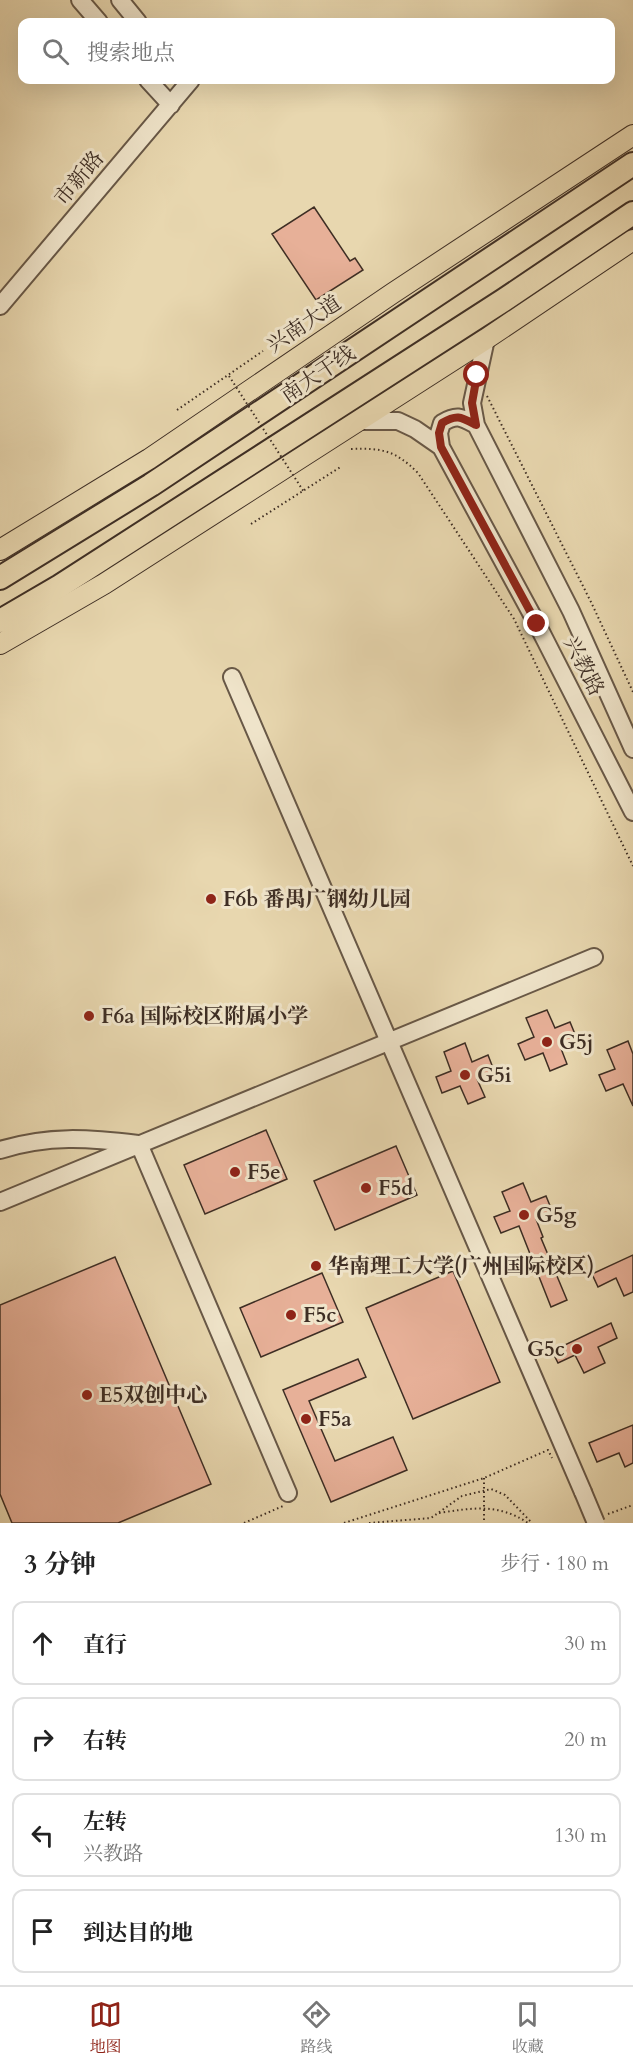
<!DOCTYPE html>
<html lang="zh">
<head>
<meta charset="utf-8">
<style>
	body { margin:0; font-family:Cardo,"Noto Serif SC",serif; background:#f6f6f6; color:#222 }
	.stop { position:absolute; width:18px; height:18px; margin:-14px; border:4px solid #8f2418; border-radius:50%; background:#fff }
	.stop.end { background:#8f2418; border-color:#fff; box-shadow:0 2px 6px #0008 }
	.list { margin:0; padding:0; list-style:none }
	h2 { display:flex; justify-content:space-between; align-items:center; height:78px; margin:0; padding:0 24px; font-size:26px }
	h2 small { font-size:20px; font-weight:400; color:#767676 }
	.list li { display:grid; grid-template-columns:39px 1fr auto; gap:18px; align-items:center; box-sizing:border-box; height:84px; margin:0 12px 12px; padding:0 12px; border:2px solid #e0e0e0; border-radius:12px }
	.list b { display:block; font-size:22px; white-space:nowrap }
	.list p { margin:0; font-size:20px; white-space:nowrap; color:#767676 }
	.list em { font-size:20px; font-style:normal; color:#767676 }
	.icon { flex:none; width:33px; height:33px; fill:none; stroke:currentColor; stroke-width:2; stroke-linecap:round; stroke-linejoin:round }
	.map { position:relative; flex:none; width:633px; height:1523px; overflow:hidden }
	.search { position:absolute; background:#fff; box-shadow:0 6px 24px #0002; left:18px; right:18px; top:18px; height:66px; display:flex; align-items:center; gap:15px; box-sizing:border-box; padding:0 21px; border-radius:12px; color:#767676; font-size:22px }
	.sheet { height:462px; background:#fff }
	nav { display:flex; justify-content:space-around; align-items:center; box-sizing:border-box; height:84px; border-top:2px solid #e0e0e0; background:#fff; font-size:16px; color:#767676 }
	nav a { display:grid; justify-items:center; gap:3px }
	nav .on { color:#8f2418 }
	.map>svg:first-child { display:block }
	.building { fill:#e7b098; stroke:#3e2e24; stroke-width:1.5 }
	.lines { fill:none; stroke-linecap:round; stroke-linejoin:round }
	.minor-casing { stroke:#685847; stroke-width:20 }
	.major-casing { stroke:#3e2e24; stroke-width:22 }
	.highway-casing { stroke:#3e2e24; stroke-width:26 }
	.path { stroke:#3e2e24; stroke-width:2; stroke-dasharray:1.5 3; stroke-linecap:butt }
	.minor { stroke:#f0e5cb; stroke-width:16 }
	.major { stroke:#e8d7af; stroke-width:20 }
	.highway { stroke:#e8d7af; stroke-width:22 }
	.minor-bridge-casing { stroke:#685847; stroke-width:20; stroke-linecap:butt }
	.path-bridge { stroke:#3e2e24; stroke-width:2; stroke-dasharray:1.5 3; stroke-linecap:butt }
	.minor-bridge { stroke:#f0e5cb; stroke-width:16 }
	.route { stroke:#8f2418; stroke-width:8 }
	.poi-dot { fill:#8f2418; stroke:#f0e5cb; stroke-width:2 }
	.labels { text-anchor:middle; stroke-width:6; stroke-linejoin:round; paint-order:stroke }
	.street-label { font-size:21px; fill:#3e2e24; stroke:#f0e5cb }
	.poi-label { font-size:21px; font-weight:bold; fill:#3e2e24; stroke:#f0e5cb; text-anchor:start }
</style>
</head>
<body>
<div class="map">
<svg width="633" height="1523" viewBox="0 0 633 1523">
	<rect width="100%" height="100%" fill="#e8d7af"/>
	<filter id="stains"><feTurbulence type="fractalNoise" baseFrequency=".00333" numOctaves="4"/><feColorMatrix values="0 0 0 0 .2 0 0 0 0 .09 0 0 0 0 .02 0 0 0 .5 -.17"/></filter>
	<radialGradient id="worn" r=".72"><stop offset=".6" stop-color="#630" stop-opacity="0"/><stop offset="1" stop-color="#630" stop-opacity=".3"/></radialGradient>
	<path class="building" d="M314 207 350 261 355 258 363 270 316 300 272 234Z
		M547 1010 555 1028 570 1022 577 1039 560 1046 567 1064 550 1071 543 1053 525 1060 518 1044 534 1037 526 1018Z
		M628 1041 633 1054V1106L623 1084 606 1091 599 1075 615 1069 607 1050Z
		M465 1043 472 1062 488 1055 495 1073 477 1079 485 1097 468 1104 460 1086 442 1093 436 1077 451 1071 444 1052Z
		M266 1130 287 1179 205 1214 184 1165Z
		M396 1146 417 1195 335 1230 314 1181Z
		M523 1183 531 1202 546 1196 553 1213 536 1219 543 1237 541 1238 567 1300 551 1307 519 1226 501 1233 494 1217 510 1211 502 1192Z
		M633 1255V1292L624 1296 616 1278 598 1287 592 1274Z
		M115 1257 211 1484 118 1523H12L0 1494V1305Z
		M453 1271 500 1382 413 1419 366 1308Z
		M322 1273 343 1322 261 1357 240 1308Z
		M611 1323 617 1338 598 1347 605 1363 584 1373 575 1355 558 1363 552 1351Z
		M358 1359 366 1377 309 1401 335 1461 393 1437 407 1470 331 1502 283 1390Z
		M633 1425V1463L625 1467 619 1453 597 1462 589 1443Z"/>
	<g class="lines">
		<g class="minor-casing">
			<path id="minor" d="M80 0 99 22
				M120 0 138 22
				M148 80 171 105
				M0 306 191 80
				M486 339 472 403 476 425 571 611 633 749
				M358 421H398L415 429 441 447
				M476 425C461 417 457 414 442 423L439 433 441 447 537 624 633 812
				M232 677 583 1492
				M139 1144 288 1493
				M0 1150C49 1135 88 1138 138 1144
				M0 1202 594 957"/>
		</g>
		<g class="major-casing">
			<path id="major" d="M0 550 149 459 393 293 633 135
				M0 644 104 584 486 339 633 240"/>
		</g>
		<g class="highway-casing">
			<path id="highway" d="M0 578 151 485 633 164
				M0 621 60 586 504 300 633 213"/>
		</g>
		<path class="path" d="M487 396 591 602 633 692
			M177 410 263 351
			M351 449C382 448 395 450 418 473L514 619 633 866
			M251 524 342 466
			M484 1478V1523
			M439 1513C472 1508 498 1503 528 1523
			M608 1514 633 1505
			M244 1523 283 1506
			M344 1523 484 1478 548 1450 552 1458
			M369 1523 431 1518 462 1496 491 1489 505 1495 532 1523"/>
		<use href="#minor" class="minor"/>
		<use href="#major" class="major"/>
		<use href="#highway" class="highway"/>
		<g class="minor-bridge-casing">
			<path id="minor-bridge" d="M583 1492 596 1523"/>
		</g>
		<path class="path-bridge" d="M229 376 304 492"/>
		<use href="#minor-bridge" class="minor-bridge"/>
	</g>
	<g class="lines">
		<path class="route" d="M477 375 472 403 476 425C461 417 457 414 442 423L439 433 441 447 537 624"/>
	</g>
	<g class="poi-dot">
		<circle cx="211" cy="899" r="6"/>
		<circle cx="89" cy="1016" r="6"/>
		<circle cx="547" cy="1042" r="6"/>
		<circle cx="465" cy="1075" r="6"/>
		<circle cx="235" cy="1172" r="6"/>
		<circle cx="366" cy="1188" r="6"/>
		<circle cx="524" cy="1215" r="6"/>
		<circle cx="316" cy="1266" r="6"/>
		<circle cx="291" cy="1315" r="6"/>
		<circle cx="577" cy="1349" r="6"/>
		<circle cx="87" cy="1395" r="6"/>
		<circle cx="306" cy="1419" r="6"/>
	</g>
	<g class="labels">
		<g class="street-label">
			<text transform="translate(79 178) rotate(-50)" y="7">市新路</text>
			<text transform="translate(304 324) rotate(-34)" y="7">兴南大道</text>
			<text transform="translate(318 374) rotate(-34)" y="7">南大干线</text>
			<text transform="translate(584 666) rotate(63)" y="7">兴教路</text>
		</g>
		<g class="poi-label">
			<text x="223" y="906">F6b 番禺广钢幼儿园</text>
			<text x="101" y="1023">F6a 国际校区附属小学</text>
			<text x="559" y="1049">G5j</text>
			<text x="477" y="1082">G5i</text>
			<text x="247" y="1179">F5e</text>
			<text x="378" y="1195">F5d</text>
			<text x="536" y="1222">G5g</text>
			<text x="328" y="1273">华南理工大学(广州国际校区)</text>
			<text x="303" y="1322">F5c</text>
			<text x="565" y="1356" text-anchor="end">G5c</text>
			<text x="99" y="1402">E5双创中心</text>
			<text x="318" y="1426">F5a</text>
		</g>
	</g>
	<rect width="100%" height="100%" filter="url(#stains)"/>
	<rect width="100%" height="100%" fill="url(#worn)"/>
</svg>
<div class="stop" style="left:477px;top:375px"></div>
<div class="stop end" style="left:537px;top:624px"></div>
<div class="search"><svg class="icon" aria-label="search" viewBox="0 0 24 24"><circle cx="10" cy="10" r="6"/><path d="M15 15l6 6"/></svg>搜索地点</div>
</div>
<section class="sheet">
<h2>3 分钟<small>步行 · 180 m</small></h2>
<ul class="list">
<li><svg class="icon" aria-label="ahead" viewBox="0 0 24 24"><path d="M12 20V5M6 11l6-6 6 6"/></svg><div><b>直行</b></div><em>30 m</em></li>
<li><svg class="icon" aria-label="right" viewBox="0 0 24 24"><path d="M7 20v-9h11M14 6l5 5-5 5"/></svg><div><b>右转</b></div><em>20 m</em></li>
<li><svg class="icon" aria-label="left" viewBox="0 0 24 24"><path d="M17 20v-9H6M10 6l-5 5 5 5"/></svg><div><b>左转</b><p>兴教路</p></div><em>130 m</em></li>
<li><svg class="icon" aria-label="arrive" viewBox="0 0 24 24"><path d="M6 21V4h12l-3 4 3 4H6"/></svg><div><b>到达目的地</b></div></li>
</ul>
</section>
<nav>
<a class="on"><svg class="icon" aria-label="map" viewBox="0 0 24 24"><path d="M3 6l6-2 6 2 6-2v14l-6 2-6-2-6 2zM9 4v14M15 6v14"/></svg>地图</a>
<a><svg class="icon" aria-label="directions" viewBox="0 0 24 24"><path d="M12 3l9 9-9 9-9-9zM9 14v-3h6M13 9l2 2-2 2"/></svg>路线</a>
<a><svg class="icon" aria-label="saved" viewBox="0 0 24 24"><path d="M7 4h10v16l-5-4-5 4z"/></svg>收藏</a>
</nav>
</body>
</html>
